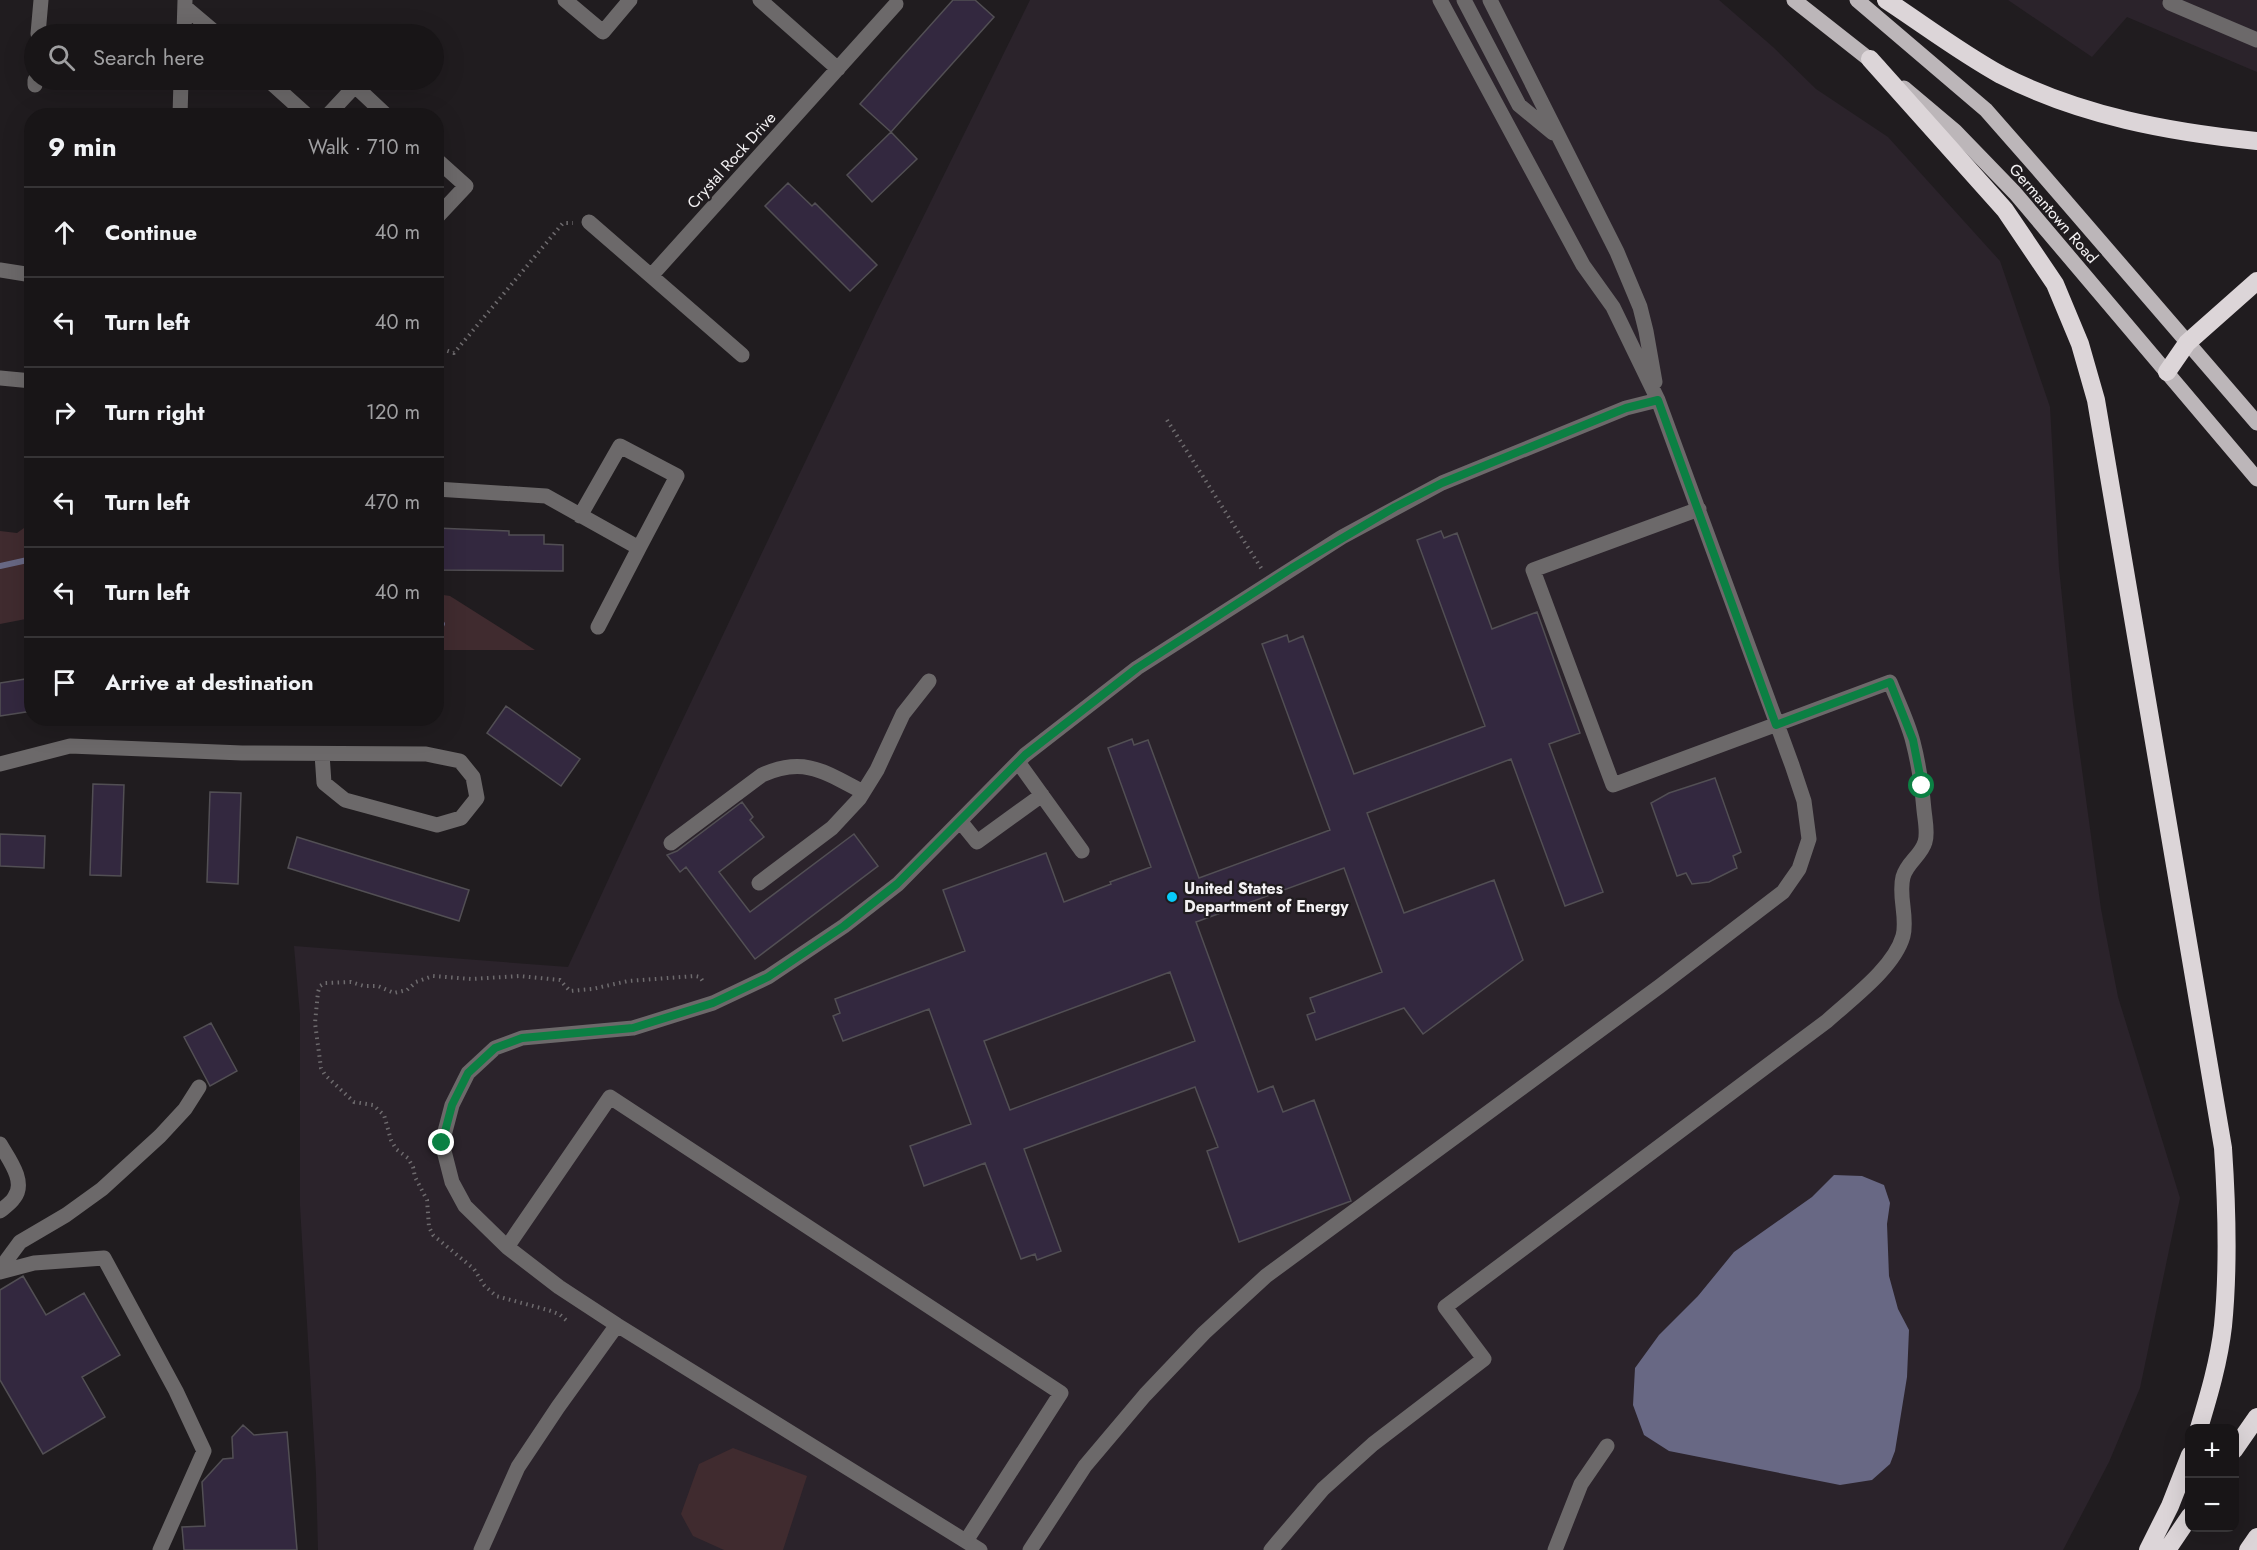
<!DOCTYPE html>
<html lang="en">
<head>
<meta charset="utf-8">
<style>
	body { margin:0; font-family:Jost,sans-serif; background:#252224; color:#f1f3f6 }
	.controls { position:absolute; right:18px; bottom:18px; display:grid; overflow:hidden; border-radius:12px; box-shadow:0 6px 24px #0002 }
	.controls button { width:54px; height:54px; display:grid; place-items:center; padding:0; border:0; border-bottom:2px solid #363436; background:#181517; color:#f1f3f6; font:30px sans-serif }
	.stop { position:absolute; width:18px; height:18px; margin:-14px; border:4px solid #0b8043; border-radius:50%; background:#fff }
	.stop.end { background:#0b8043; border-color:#fff; box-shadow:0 2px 6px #0008 }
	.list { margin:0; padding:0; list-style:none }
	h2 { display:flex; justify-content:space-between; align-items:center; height:78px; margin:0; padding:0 24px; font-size:26px }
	h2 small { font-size:20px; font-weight:400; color:#9f9fa1 }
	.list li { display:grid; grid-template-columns:39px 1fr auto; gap:18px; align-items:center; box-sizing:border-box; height:90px; padding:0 24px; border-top:2px solid #363436 }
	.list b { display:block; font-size:22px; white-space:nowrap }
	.list em { font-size:20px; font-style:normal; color:#9f9fa1 }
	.icon { flex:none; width:33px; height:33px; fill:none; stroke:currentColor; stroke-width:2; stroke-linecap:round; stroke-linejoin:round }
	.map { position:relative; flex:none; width:2257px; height:1550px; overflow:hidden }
	.search { position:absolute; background:#181517; box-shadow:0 6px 24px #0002; left:24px; top:24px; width:420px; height:66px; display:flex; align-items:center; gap:15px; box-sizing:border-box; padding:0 21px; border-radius:33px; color:#9f9fa1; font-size:22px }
	.panel { position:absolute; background:#181517; box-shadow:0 6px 24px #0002; left:24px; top:108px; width:420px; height:618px; border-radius:24px }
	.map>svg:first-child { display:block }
	.built { fill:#2b232b }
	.green { fill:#402b2f }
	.water { fill:#686884 }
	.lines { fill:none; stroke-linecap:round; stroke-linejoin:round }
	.stream { stroke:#686884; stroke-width:6 }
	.building { fill:#33283f; stroke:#524f54; stroke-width:1.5; fill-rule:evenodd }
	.path { stroke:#6e6b6e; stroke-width:4; stroke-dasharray:1.5 4.5; stroke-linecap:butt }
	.minor { stroke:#6c696a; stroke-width:15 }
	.major { stroke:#bcb6b9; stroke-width:15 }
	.highway { stroke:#dcd5d8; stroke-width:18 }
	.route { stroke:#0b8043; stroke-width:8 }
	.poi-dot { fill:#07cbf9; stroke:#201c1f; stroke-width:2 }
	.labels { text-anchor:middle; stroke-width:4.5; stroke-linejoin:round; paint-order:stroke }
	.street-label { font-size:16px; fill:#f3f1f3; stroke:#201c1f }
	.poi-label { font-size:16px; font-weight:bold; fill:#f3f1f3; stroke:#201c1f; text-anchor:start }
</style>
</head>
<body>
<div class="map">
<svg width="2257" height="1550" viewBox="0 0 2257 1550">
	<rect width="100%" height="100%" fill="#201c1f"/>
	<path class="built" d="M1030 0H1719L1773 47 1816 89 1888 137 2000 261 2050 407 2059 568 2073 704 2101 909 2118 997 2180 1198 2140 1388 2109 1462 2063 1550H318L316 1474 300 1206V1015L294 946 568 967 664 759 876 313Z
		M2008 0H2257V72L2127 17 2092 57Z"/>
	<path class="green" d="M31 523V618L0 624V531L17 533Z
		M437 594 450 596 535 650H437Z
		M733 1448 807 1476 783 1550H724L693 1536 681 1514 699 1464Z"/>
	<path class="water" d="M1834 1175 1862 1176 1884 1185 1890 1203 1887 1224 1889 1276 1898 1309 1909 1330 1907 1377 1895 1451 1890 1464 1872 1480 1840 1485 1669 1451 1644 1435 1633 1405 1635 1368 1659 1335 1698 1296 1734 1252 1812 1197Z"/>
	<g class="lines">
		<path class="stream" d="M0 566 32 559
			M436 623 442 624"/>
	</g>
	<path class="building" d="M953 0H975L994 17 891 132 860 104Z
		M891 132 917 159 872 202 847 175Z
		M788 183 812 206 815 203 877 265 850 291 765 206Z
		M436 528 509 531V535H544V544L563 545V571L436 570Z
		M1441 531 1444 538 1457 533 1492 629 1537 612 1580 733 1549 744 1603 892 1565 906 1511 759 1367 813 1404 913 1494 880 1523 960 1423 1034 1404 1008 1316 1040 1307 1015 1315 1012 1310 998 1382 972 1344 868 1196 922 1258 1092 1273 1086 1283 1112 1314 1100 1351 1201 1239 1242 1207 1151 1218 1147 1195 1087 1024 1149 1061 1251 1037 1260 1035 1254 1021 1259 985 1163 924 1186 910 1146 971 1124 929 1009 843 1041 833 1016 840 1013 835 999 965 951 943 890 1046 853 1064 902 1111 884 1110 882 1151 867 1108 748 1132 739 1134 745 1148 740 1199 878 1330 830 1262 644 1287 635 1289 642 1303 636 1354 774 1485 726 1417 540ZM1170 972 1195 1041 1010 1110 984 1041Z
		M32 678V711L0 716V683Z
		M506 706 580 759 561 786 487 733Z
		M1715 778 1741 852 1733 856 1737 868 1709 882 1692 884 1686 873 1677 876 1651 803 1669 793Z
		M93 784 124 785 121 876 90 875Z
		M210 792 241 793 238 884 207 882Z
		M742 802 753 817 750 820 764 837 719 872 750 912 854 834 878 866 755 959 686 867 680 872 667 855 677 851Z
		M0 834 45 836 44 868 0 866Z
		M297 837 469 890 459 921 288 868Z
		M211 1023 237 1071 210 1086 184 1037Z
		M23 1276 46 1315 84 1293 120 1355 82 1377 105 1417 43 1454 0 1380V1290Z
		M243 1425 254 1435 287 1432 297 1550H184L182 1527 205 1526 202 1482 223 1459 233 1458 232 1437Z"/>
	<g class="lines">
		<path class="path" d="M436 347 454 353 563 223H573
			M1167 420 1263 571
			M566 1320 559 1314 548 1310 496 1296 484 1285 474 1269 433 1235 429 1227 427 1200 415 1177 413 1167 408 1158 396 1149 391 1140 384 1115 373 1105 354 1102 325 1075 321 1068 315 1023 318 992 320 986 325 983 351 982 364 986H378L394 993 407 990 416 982 433 976 471 979 519 976 560 980 570 991 592 989 628 981 695 976 700 977 704 983"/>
		<path class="minor" d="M565 0 603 32 630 0
			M760 0 838 69
			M1464 0 1519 105 1553 133
			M1490 0 1617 252 1640 307 1646 331 1655 382
			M2172 0 2170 3 2257 40
			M185 7 217 34
			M38 34 41 0
			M184 34 185 0
			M268 80 308 116
			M35 85V80
			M180 116 181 80
			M327 116 355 86 387 116
			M436 159 466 186 436 218
			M589 222 742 355
			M0 270 32 275
			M651 276 896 4
			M0 378 32 381
			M436 489 546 496 639 548 598 627
			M580 516 620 446 677 476 639 548
			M1018 762 1082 851
			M0 764 70 746 242 753 426 754 460 761 473 777 477 798 461 818 437 825 345 800 324 783 322 754
			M960 821 977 842 1042 795
			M671 843 762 775C804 756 825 772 863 792
			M759 883 832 828 859 799 877 770 903 714 929 681
			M0 1144C8 1158 27 1182 14 1198 11 1203 5 1207 0 1211
			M507 1247 610 1097 1061 1393 966 1541
			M0 1269 20 1242 66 1215 102 1189 160 1136 185 1109 199 1087
			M0 1272 34 1263 104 1258 176 1391 204 1451 160 1550
			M481 1550 518 1467 558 1407 617 1325
			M980 1550 617 1325 559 1287 507 1247 465 1206 452 1182 442 1143 452 1105 468 1073 495 1048 522 1038 633 1028 713 1003 768 977 844 926 898 884 1025 755 1137 668 1342 537 1442 483 1626 408 1658 400
			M1030 1550 1085 1466 1145 1395 1204 1333 1266 1276 1660 986 1783 892 1799 869 1809 839 1804 801 1792 765 1658 400 1613 307 1583 265 1440 0
			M1271 1550 1323 1489 1373 1444 1484 1359 1445 1307 1827 1021C1851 999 1894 968 1903 936 1908 917 1898 896 1903 877 1907 862 1921 856 1925 842 1928 833 1925 820 1924 810 1922 787 1919 765 1913 742 1908 722 1898 702 1890 682L1613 785 1533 570 1699 509
			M1555 1550 1581 1484 1607 1446"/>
		<path class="major" d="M1794 0 1879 67
			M1857 0 1986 110 2043 175 2257 423
			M1904 88 1955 131 2015 193 2257 479"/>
		<path class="highway" d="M1886 0C1924 25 1961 53 2001 75 2081 116 2169 132 2257 141
			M1870 59 2005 210 2055 284 2080 344 2096 400 2223 1148C2227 1207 2229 1266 2223 1326 2219 1361 2209 1395 2199 1428
			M2167 372 2187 343 2257 281
			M2234 1450 2257 1417
			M2148 1550 2170 1506 2190 1455
			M2167 1550 2190 1516
			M2248 1550 2257 1537"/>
	</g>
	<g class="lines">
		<path class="route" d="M442 1143 452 1105 468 1073 495 1048 522 1038 633 1028 713 1003 768 977 844 926 897 884 1025 755 1137 668 1292 568 1395 507 1442 483 1626 408 1658 400 1776 725 1890 682 1913 740 1922 786"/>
	</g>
	<circle class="poi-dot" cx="1172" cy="897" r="6"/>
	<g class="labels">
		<g class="street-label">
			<text transform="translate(731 160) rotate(-48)" y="6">Crystal Rock Drive</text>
			<text transform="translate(2054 213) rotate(49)" y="6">Germantown Road</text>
		</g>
		<g class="poi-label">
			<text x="1184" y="894">United States<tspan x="1184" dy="18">Department of Energy</tspan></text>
		</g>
	</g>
</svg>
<div class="controls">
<button>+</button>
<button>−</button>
</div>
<div class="stop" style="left:1922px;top:786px"></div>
<div class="stop end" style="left:442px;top:1143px"></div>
<div class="search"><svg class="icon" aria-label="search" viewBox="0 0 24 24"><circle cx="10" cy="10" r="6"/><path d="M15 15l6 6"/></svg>Search here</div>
<section class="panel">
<h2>9 min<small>Walk · 710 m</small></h2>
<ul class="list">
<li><svg class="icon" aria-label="ahead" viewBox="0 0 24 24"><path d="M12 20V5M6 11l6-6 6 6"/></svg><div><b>Continue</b></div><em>40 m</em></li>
<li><svg class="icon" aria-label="left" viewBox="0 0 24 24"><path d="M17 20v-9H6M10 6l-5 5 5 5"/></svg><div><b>Turn left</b></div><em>40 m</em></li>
<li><svg class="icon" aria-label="right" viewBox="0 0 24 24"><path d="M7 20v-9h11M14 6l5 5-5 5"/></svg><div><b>Turn right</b></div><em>120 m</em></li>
<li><svg class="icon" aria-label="left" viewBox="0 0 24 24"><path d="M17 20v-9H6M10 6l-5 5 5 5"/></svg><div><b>Turn left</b></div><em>470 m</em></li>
<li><svg class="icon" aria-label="left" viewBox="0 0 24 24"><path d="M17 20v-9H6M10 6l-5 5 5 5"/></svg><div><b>Turn left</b></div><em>40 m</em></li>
<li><svg class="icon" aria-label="arrive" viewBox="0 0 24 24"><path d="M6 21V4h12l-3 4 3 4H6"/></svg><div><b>Arrive at destination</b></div></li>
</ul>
</section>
</div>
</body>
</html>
